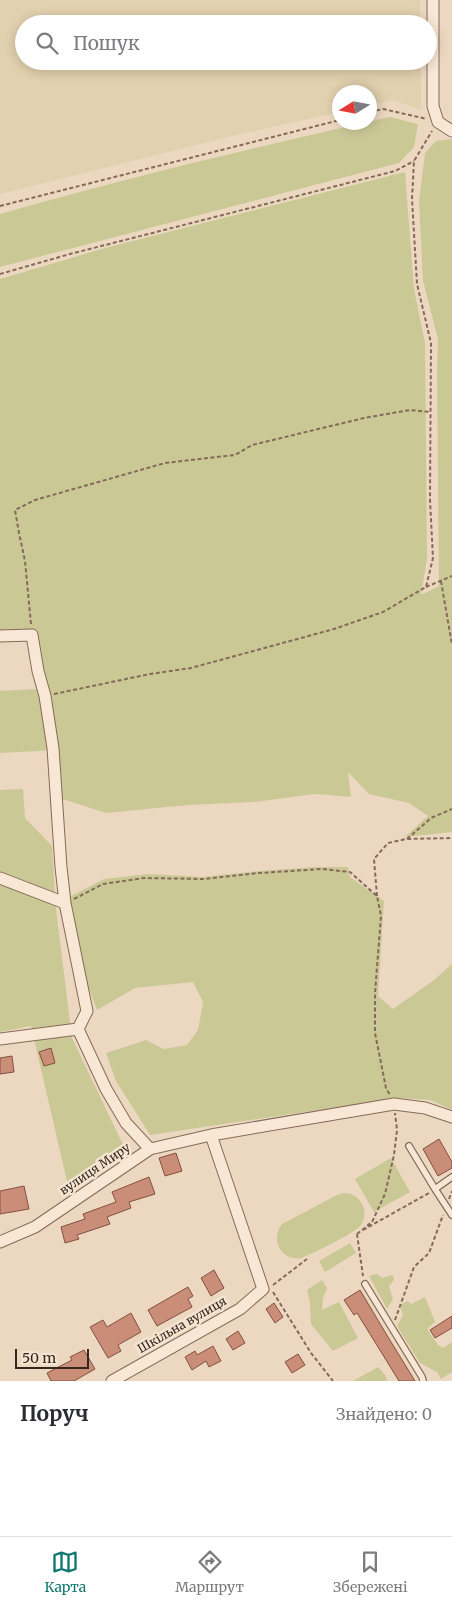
<!DOCTYPE html>
<html lang="uk">
<head>
<meta charset="utf-8">
<style>
	body { margin:0; font-family:Merriweather,serif; background:#f2f2f3; color:#2b2b33 }
	.compass { position:absolute; left:332px; top:85px; width:45px; height:45px; border-radius:50%; background:#fff; box-shadow:0 2px 12px #0003; rotate:259deg }
	.scale { position:absolute; left:15px; bottom:12px; width:74px; box-sizing:border-box; padding-left:5px; border:2px solid #35251d; border-top:0; font-size:14px; line-height:18px; white-space:nowrap; color:#35251d; -webkit-text-stroke:4px #f4e4d0; paint-order:stroke }
	.list { margin:0; padding:0; list-style:none }
	h2 { display:flex; justify-content:space-between; align-items:center; height:65px; margin:0; padding:0 20px; font-size:21px }
	h2 small { font-size:16px; font-weight:400; color:#7c7c81 }
	.icon { flex:none; width:28px; height:28px; fill:none; stroke:currentColor; stroke-width:2; stroke-linecap:round; stroke-linejoin:round }
	.map { position:relative; flex:none; width:452px; height:1381px; overflow:hidden }
	.search { position:absolute; background:#fff; box-shadow:0 2px 12px #0003; left:15px; right:15px; top:15px; height:55px; display:flex; align-items:center; gap:12px; box-sizing:border-box; padding:0 18px; border-radius:28px; color:#7c7c81; font-size:19px }
	.sheet { height:155px; background:#fff }
	nav { display:flex; justify-content:space-around; align-items:center; box-sizing:border-box; height:70px; border-top:1px solid #e1e1e2; background:#fff; font-size:14px; color:#7c7c81 }
	nav a { display:grid; justify-items:center; gap:2px }
	nav .on { color:#0f766e }
	.map>svg:first-child { display:block }
	.farmland { fill:#e2d1ae }
	.green { fill:#cac895 }
	.building { fill:#ca8d78; stroke:#845040 }
	.lines { fill:none; stroke-linecap:round; stroke-linejoin:round }
	.service-casing { stroke:#856a59; stroke-width:8 }
	.minor-casing { stroke:#856a59; stroke-width:13 }
	.path { stroke:#856a59; stroke-width:2; stroke-dasharray:4 2.5; stroke-linecap:butt }
	.service { stroke:#f8e7d4; stroke-width:5.5 }
	.minor { stroke:#f8e7d4; stroke-width:11 }
	.labels { text-anchor:middle; stroke-width:5; stroke-linejoin:round; paint-order:stroke }
	.street-label { font-size:12px; fill:#35251d; stroke:#f4e4d0 }
</style>
</head>
<body>
<div class="map">
<svg width="452" height="1381" viewBox="0 0 452 1381">
	<rect width="100%" height="100%" fill="#ecd8c1"/>
	<path class="farmland" d="M0 0H420V24H24V61H421V110L393 100 370 105V92H340L339 112 228 137 0 194Z"/>
	<path class="green" d="M390 117 418 124 414 147 399 163 0 267V214C129 177 260 146 390 117Z
		M452 139V832L405 837 428 816 409 803 369 794 348 772 351 797 315 794 254 802 188 805 106 813 59 798 57 750 0 753V691L36 689 25 629 0 630V279L105 248 405 172 414 289 425 343 427 559 421 595 439 586 437 373 438 339 423 281 419 201 425 153 436 141Z
		M23 789 25 818 52 846 56 909 72 1038 126 1151 70 1194 31 1026 0 1032V790Z
		M316 867H348L350 877 384 901 378 996 393 1009 434 980 452 964V1110L430 1100 399 1098 150 1135 116 1081 106 1053 146 1040 164 1049 187 1045 198 1030 203 1002 193 982 135 988 97 1010 84 976 67 898 104 879 148 874 203 877 259 871Z
		M391 1158 410 1192 374 1212 355 1179Z
		M343 1193C351 1193 358 1196 362 1204 366 1211 365 1220 360 1226 353 1234 312 1254 301 1258 281 1261 270 1240 282 1224L335 1196Z
		M350 1243 356 1253 325 1272 319 1261Z
		M377 1274 382 1278 393 1275 394 1280 389 1286 393 1299 387 1309 369 1276Z
		M322 1280 327 1288 323 1298 322 1310 339 1302 358 1338 333 1351 311 1324 310 1302 307 1290Z
		M425 1297 435 1322 427 1329 438 1345 443 1348 452 1342V1372L441 1379 437 1372 420 1363 397 1326 403 1315 400 1305 408 1301 411 1304Z
		M378 1367 386 1376 387 1381H353Z"/>
	<path class="building" d="M51 1048 55 1063 44 1066 39 1052Z
		M12 1056 14 1072 0 1074V1058Z
		M439 1139 452 1162V1168L438 1176 423 1149Z
		M176 1153 182 1171 165 1176 159 1158Z
		M149 1177 155 1194 129 1202 131 1208 107 1217 110 1224 77 1235 79 1239 65 1243 61 1227 85 1219 83 1214 116 1202 112 1192Z
		M24 1186 29 1209 0 1214V1191Z
		M214 1270 224 1288 211 1296 201 1278Z
		M188 1287 193 1296 188 1299 192 1307 157 1326 148 1310Z
		M360 1290 388 1337 415 1381H399L357 1313 354 1315 344 1300Z
		M274 1303 283 1317 275 1323 266 1309Z
		M131 1313 141 1332 118 1345 121 1351 108 1358 90 1327 103 1320 107 1327Z
		M452 1316V1328L435 1338 430 1330Z
		M238 1331 245 1343 233 1350 226 1339Z
		M213 1346 221 1361 209 1367 206 1361 192 1370 185 1357 195 1351 197 1355Z
		M84 1350 95 1369 74 1381H51L47 1373 72 1360 70 1357Z
		M298 1354 305 1365 292 1373 285 1362Z"/>
	<g class="lines">
		<g class="service-casing">
			<path id="service" d="M409 1146 435 1189
				M452 1177 435 1189 452 1215
				M365 1284 422 1377 423 1381"/>
		</g>
		<g class="minor-casing">
			<path id="minor" d="M433 0V106L438 122 452 131
				M0 636 32 635 38 671 45 696 53 748 61 867 65 903 87 1011 78 1029
				M0 878 65 903
				M78 1029 106 1089 126 1123 150 1149
				M0 1039 78 1029
				M0 1242 35 1227 150 1149 211 1135 394 1104 425 1108 452 1117
				M112 1381 240 1309 263 1289 211 1135"/>
		</g>
		<path class="path" d="M370 112 383 109 427 119
			M0 206 340 120
			M0 274 70 254 395 171 414 161
			M441 581 452 645
			M426 587 452 576
			M31 624 25 561 19 533 15 510 35 500 165 463 235 455 252 445 364 418 410 410 430 412
			M54 694 150 674 191 668 334 629 383 612 426 587 433 558 430 500 431 343 417 284 412 199 414 161 432 131
			M407 839 431 818 452 809
			M377 896 374 859 388 843 406 839 452 838
			M74 899 103 884 144 878 203 879 259 873 322 869 350 872 377 896 381 916 375 993V1033L386 1088 390 1095
			M449 1199 452 1191
			M363 1230 429 1193
			M357 1234 372 1222 385 1194 394 1155 397 1130 395 1113
			M357 1234 363 1276
			M273 1285 307 1259
			M273 1292 311 1353 333 1381
			M395 1320 414 1267 429 1253 443 1215"/>
		<use href="#service" class="service"/>
		<use href="#minor" class="minor"/>
	</g>
	<g class="labels">
		<g class="street-label">
			<text transform="translate(95 1169) rotate(-34)" y="4">вулиця Миру</text>
			<text transform="translate(182 1325) rotate(-30)" y="4">Шкільна вулиця</text>
		</g>
	</g>
</svg>
<svg class="compass" viewBox="-18 -18 36 36"><path d="M0-13l5 13h-10z" fill="#e53935"/><path d="M0 13l5-13h-10z" fill="#7c7c81"/></svg>
<div class="scale">50 m</div>
<div class="search"><svg class="icon" aria-label="search" viewBox="0 0 24 24"><circle cx="10" cy="10" r="6"/><path d="M15 15l6 6"/></svg>Пошук</div>
</div>
<section class="sheet">
<h2>Поруч<small>Знайдено: 0</small></h2>
<ul class="list">
</ul>
</section>
<nav>
<a class="on"><svg class="icon" aria-label="map" viewBox="0 0 24 24"><path d="M3 6l6-2 6 2 6-2v14l-6 2-6-2-6 2zM9 4v14M15 6v14"/></svg>Карта</a>
<a><svg class="icon" aria-label="directions" viewBox="0 0 24 24"><path d="M12 3l9 9-9 9-9-9zM9 14v-3h6M13 9l2 2-2 2"/></svg>Маршрут</a>
<a><svg class="icon" aria-label="saved" viewBox="0 0 24 24"><path d="M7 4h10v16l-5-4-5 4z"/></svg>Збережені</a>
</nav>
</body>
</html>
